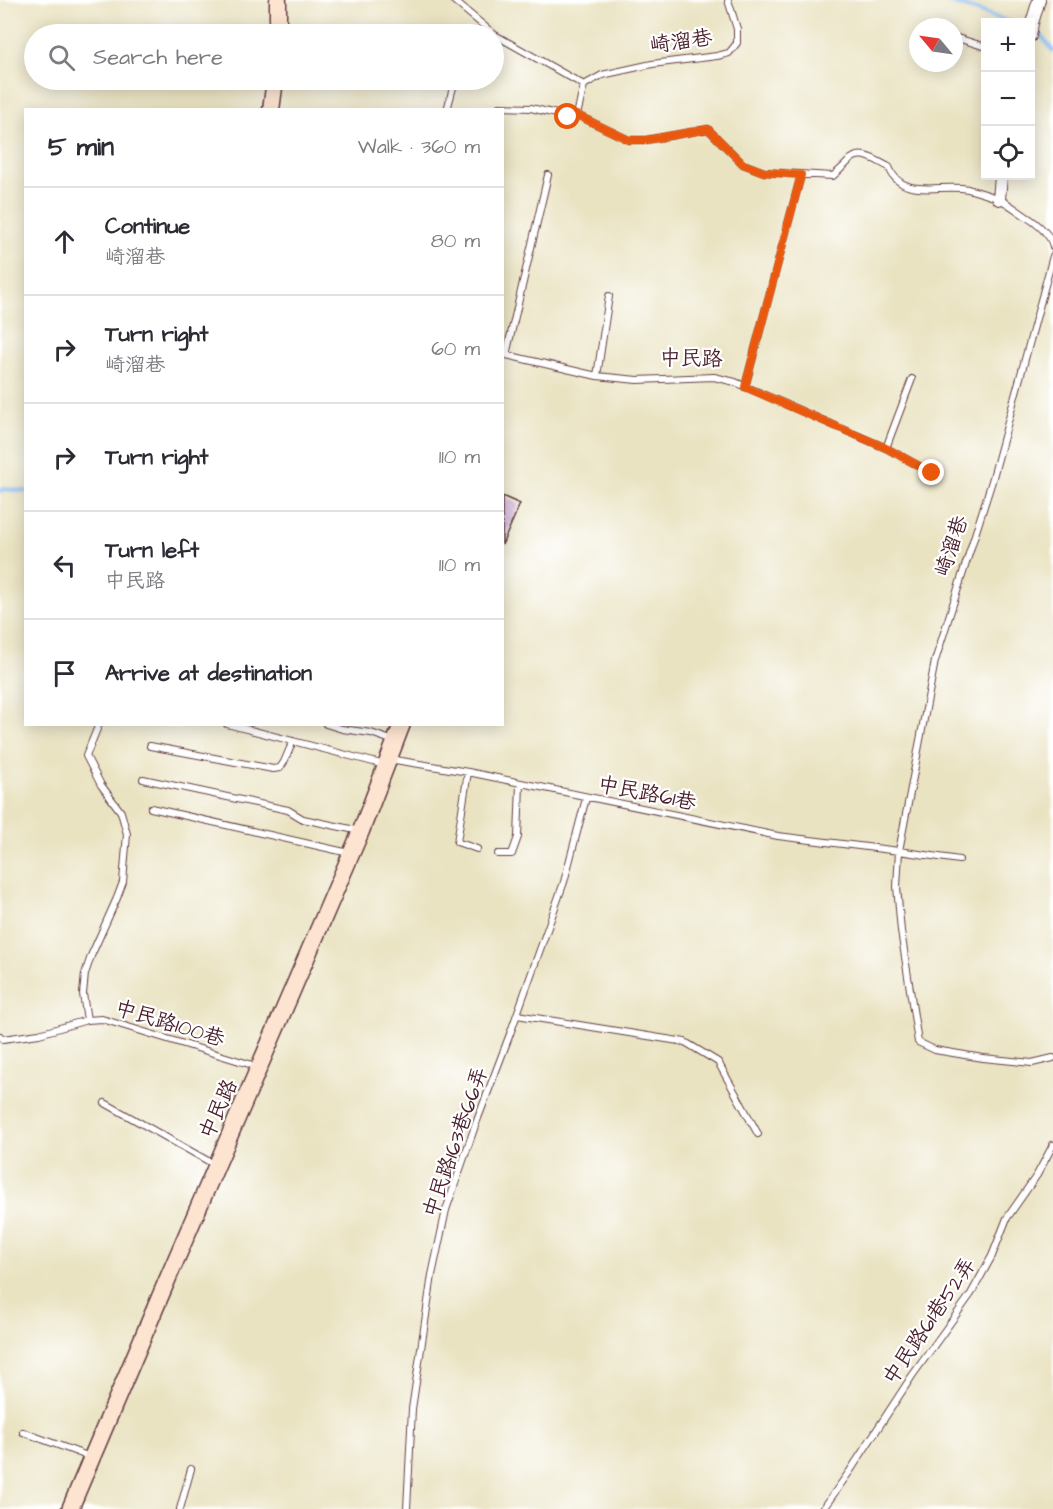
<!DOCTYPE html>
<html lang="en">
<head>
<meta charset="utf-8">
<style>
	body { margin:0; font-family:"Architects Daughter","LXGW WenKai TC",sans-serif; background:#f2f2f3; color:#2b2b33 }
	.controls { position:absolute; right:18px; top:18px; display:grid; overflow:hidden; border-radius:0px; box-shadow:0 3px 15px #0003 }
	.controls button { width:54px; height:54px; display:grid; place-items:center; padding:0; border:0; border-bottom:2px solid #e1e1e2; background:#fff; color:#2b2b33; font:30px sans-serif }
	.compass { position:absolute; left:909px; top:18px; width:54px; height:54px; border-radius:50%; background:#fff; box-shadow:0 3px 15px #0003; rotate:299deg }
	.stop { position:absolute; width:18px; height:18px; margin:-14px; border:4px solid #ea580c; border-radius:50%; background:#fff }
	.stop.end { background:#ea580c; border-color:#fff; box-shadow:0 2px 6px #0008 }
	.list { margin:0; padding:0; list-style:none }
	h2 { display:flex; justify-content:space-between; align-items:center; height:78px; margin:0; padding:0 24px; font-size:26px }
	h2 small { font-size:20px; font-weight:400; color:#7c7c81 }
	.list li { display:grid; grid-template-columns:39px 1fr auto; gap:18px; align-items:center; box-sizing:border-box; height:108px; padding:0 24px; border-top:2px solid #e1e1e2 }
	.list b { display:block; font-size:22px; white-space:nowrap }
	.list p { margin:0; font-size:20px; white-space:nowrap; color:#7c7c81 }
	.list em { font-size:20px; font-style:normal; color:#7c7c81 }
	.icon { flex:none; width:33px; height:33px; fill:none; stroke:currentColor; stroke-width:2; stroke-linecap:round; stroke-linejoin:round }
	.map { position:relative; flex:none; width:1053px; height:1509px; overflow:hidden }
	.search { position:absolute; background:#fff; box-shadow:0 3px 15px #0003; left:24px; top:24px; width:480px; height:66px; display:flex; align-items:center; gap:15px; box-sizing:border-box; padding:0 21px; border-radius:33px; color:#7c7c81; font-size:22px }
	.panel { position:absolute; background:#fff; box-shadow:0 3px 15px #0003; left:24px; top:108px; width:480px; height:618px; border-radius:0px }
	.map>svg:first-child { display:block }
	.lines { fill:none; stroke-linecap:round; stroke-linejoin:round }
	.stream { stroke:#87bbf5; stroke-width:4 }
	.building { fill:url(#building-back-hatch) }
	.lane-casing { stroke:#623c42; stroke-width:8 }
	.street-casing { stroke:#623c42; stroke-width:14 }
	.secondary-casing { stroke:#623c42; stroke-width:19 }
	.lane { stroke:#fff; stroke-width:6 }
	.street { stroke:#fff; stroke-width:12 }
	.secondary { stroke:#fde4d1; stroke-width:16 }
	.route { stroke:#ea580c; stroke-width:8 }
	.labels { text-anchor:middle; stroke-width:4.5; stroke-linejoin:round; paint-order:stroke }
	.street-label { font-size:21px; fill:#4a1f2b; stroke:#fff }
</style>
</head>
<body>
<div class="map">
<svg width="1053" height="1509" viewBox="0 0 1053 1509">
	<defs>
		<pattern id="building-back-hatch" width="6" height="6" patternUnits="userSpaceOnUse" patternTransform="scale(1.5)"><rect width="6" height="6" fill="#cfaadb"/><path d="M-1 5l2 2M0 0l6 6M5-1l2 2" fill="none" stroke="#aa8ab2"/></pattern>
	</defs>
	<rect width="100%" height="100%" fill="#fff"/>
	<filter id="ink" filterUnits="userSpaceOnUse"><feTurbulence type="fractalNoise" baseFrequency=".0167" numOctaves="2"/><feDisplacementMap in="SourceGraphic" scale="12" xChannelSelector="R" yChannelSelector="G"/><feConvolveMatrix kernelMatrix="1 2 1 2 8 2 1 2 1" color-interpolation-filters="sRGB"/></filter>
	<filter id="wash" filterUnits="userSpaceOnUse"><feTurbulence type="fractalNoise" baseFrequency=".008" numOctaves="4" result="noise"/><feDisplacementMap in="SourceGraphic" scale="24" xChannelSelector="R" yChannelSelector="G"/><feGaussianBlur stdDeviation="1.35" result="paint"/><feColorMatrix in="noise" values="0 0 0 0 0 0 0 0 0 0 0 0 0 0 0 0 0 1.4 0 .05"/><feComposite in="paint" operator="in"/></filter>
	<g filter="url(#wash)">
		<rect width="100%" height="100%" fill="#eae3c2"/>
		<g class="lines">
			<path class="stream" d="M942 0 979 11 1009 22
				M1033 31 1041 35 1053 51
				M0 491 4 489 26 491"/>
		</g>
		<g id="blocks">
			<path class="building" d="M502 496 520 504 502 545Z"/>
		</g>
	</g>
	<g filter="url(#ink)">
		<use href="#blocks" fill-opacity="0" stroke="#623c42" stroke-width="1.5"/>
		<g class="lines">
			<g class="lane-casing">
				<path id="lane" d="M453 0 495 35 584 85
					M954 37 986 47
					M584 85 602 75 652 64 717 56 729 53 737 43V29L728 0
					M447 110 455 80
					M498 110 499 107 531 108 569 117 577 115 584 85
					M577 115 629 140H646L708 129 743 164 764 172 833 176C839 171 842 168 848 162 860 148 875 160 889 167 901 201 942 183 968 189 978 192 989 195 999 199 1010 204 1020 213 1030 219 1040 226 1051 235 1053 247
					M1053 256 992 481 935 661 899 851 897 887 901 931 918 1042 935 1050 983 1058 1032 1063 1053 1058
					M502 354 597 376 637 380 714 377 735 382 886 448 932 473
					M506 355 548 175
					M597 376 609 296
					M745 387 801 175
					M886 448 912 379
					M227 724 381 764 389 759 468 772 778 836 899 851 959 860
					M326 724 342 729 371 733 394 741
					M150 746 273 769 280 768 284 762 293 741
					M468 772 457 842 477 849
					M143 779 288 810 303 819 360 831
					M151 808 349 853
					M498 854H512L518 837 520 784
					M517 1015 685 1042 718 1062 758 1134
					M87 1020 83 994 85 974 91 956 117 898 123 882 127 834 121 812 101 785 86 756 99 724
					M0 1036 3 1039 39 1034 87 1020 102 1019 259 1067
					M105 1103 217 1166
					M23 1432 90 1457
					M180 1509 191 1469
					M407 1509 412 1409 432 1275 446 1210 475 1126 510 1034 564 882 586 798
					M823 1509 850 1471 912 1376 971 1294 992 1256 1007 1218 1037 1175 1053 1145"/>
			</g>
			<g class="street-casing">
				<path id="street" d="M1030 36 1032 23 1039 0
					M999 199 1001 176"/>
			</g>
			<g class="secondary-casing">
				<path id="secondary" d="M278 34V0
					M271 110 275 80
					M70 1509 165 1285 361 831 402 724"/>
			</g>
			<use href="#lane" class="lane"/>
			<use href="#street" class="street"/>
			<use href="#secondary" class="secondary"/>
		</g>
	</g>
	<g class="lines" filter="url(#ink)">
		<path class="route" d="M568 117 577 115 629 140H646L708 129 743 164 764 172 801 175 745 387 886 448 932 473"/>
	</g>
	<g class="labels">
		<g class="street-label">
			<text transform="translate(681 41) rotate(-8)" y="7">崎溜巷</text>
			<text transform="translate(691 358) rotate(1)" y="7">中民路</text>
			<text transform="translate(951 546) rotate(-72)" y="7">崎溜巷</text>
			<text transform="translate(647 793) rotate(11)" y="7">中民路61巷</text>
			<text transform="translate(170 1023) rotate(17)" y="7">中民路100巷</text>
			<text transform="translate(218 1109) rotate(-66)" y="7">中民路</text>
			<text transform="translate(455 1142) rotate(-71)" y="7">中民路163巷66弄</text>
			<text transform="translate(929 1321) rotate(-56)" y="7">中民路61巷52弄</text>
		</g>
	</g>
</svg>
<div class="controls">
<button>+</button>
<button>−</button>
<button><svg class="icon" aria-label="locate" viewBox="0 0 24 24"><circle cx="12" cy="12" r="6"/><path d="M12 2v4M12 18v4M2 12h4M18 12h4"/></svg></button>
</div>
<svg class="compass" viewBox="-18 -18 36 36"><path d="M0-13l5 13h-10z" fill="#e53935"/><path d="M0 13l5-13h-10z" fill="#7c7c81"/></svg>
<div class="stop" style="left:568px;top:117px"></div>
<div class="stop end" style="left:932px;top:473px"></div>
<div class="search"><svg class="icon" aria-label="search" viewBox="0 0 24 24"><circle cx="10" cy="10" r="6"/><path d="M15 15l6 6"/></svg>Search here</div>
<section class="panel">
<h2>5 min<small>Walk · 360 m</small></h2>
<ul class="list">
<li><svg class="icon" aria-label="ahead" viewBox="0 0 24 24"><path d="M12 20V5M6 11l6-6 6 6"/></svg><div><b>Continue</b><p>崎溜巷</p></div><em>80 m</em></li>
<li><svg class="icon" aria-label="right" viewBox="0 0 24 24"><path d="M7 20v-9h11M14 6l5 5-5 5"/></svg><div><b>Turn right</b><p>崎溜巷</p></div><em>60 m</em></li>
<li><svg class="icon" aria-label="right" viewBox="0 0 24 24"><path d="M7 20v-9h11M14 6l5 5-5 5"/></svg><div><b>Turn right</b></div><em>110 m</em></li>
<li><svg class="icon" aria-label="left" viewBox="0 0 24 24"><path d="M17 20v-9H6M10 6l-5 5 5 5"/></svg><div><b>Turn left</b><p>中民路</p></div><em>110 m</em></li>
<li><svg class="icon" aria-label="arrive" viewBox="0 0 24 24"><path d="M6 21V4h12l-3 4 3 4H6"/></svg><div><b>Arrive at destination</b></div></li>
</ul>
</section>
</div>
</body>
</html>
